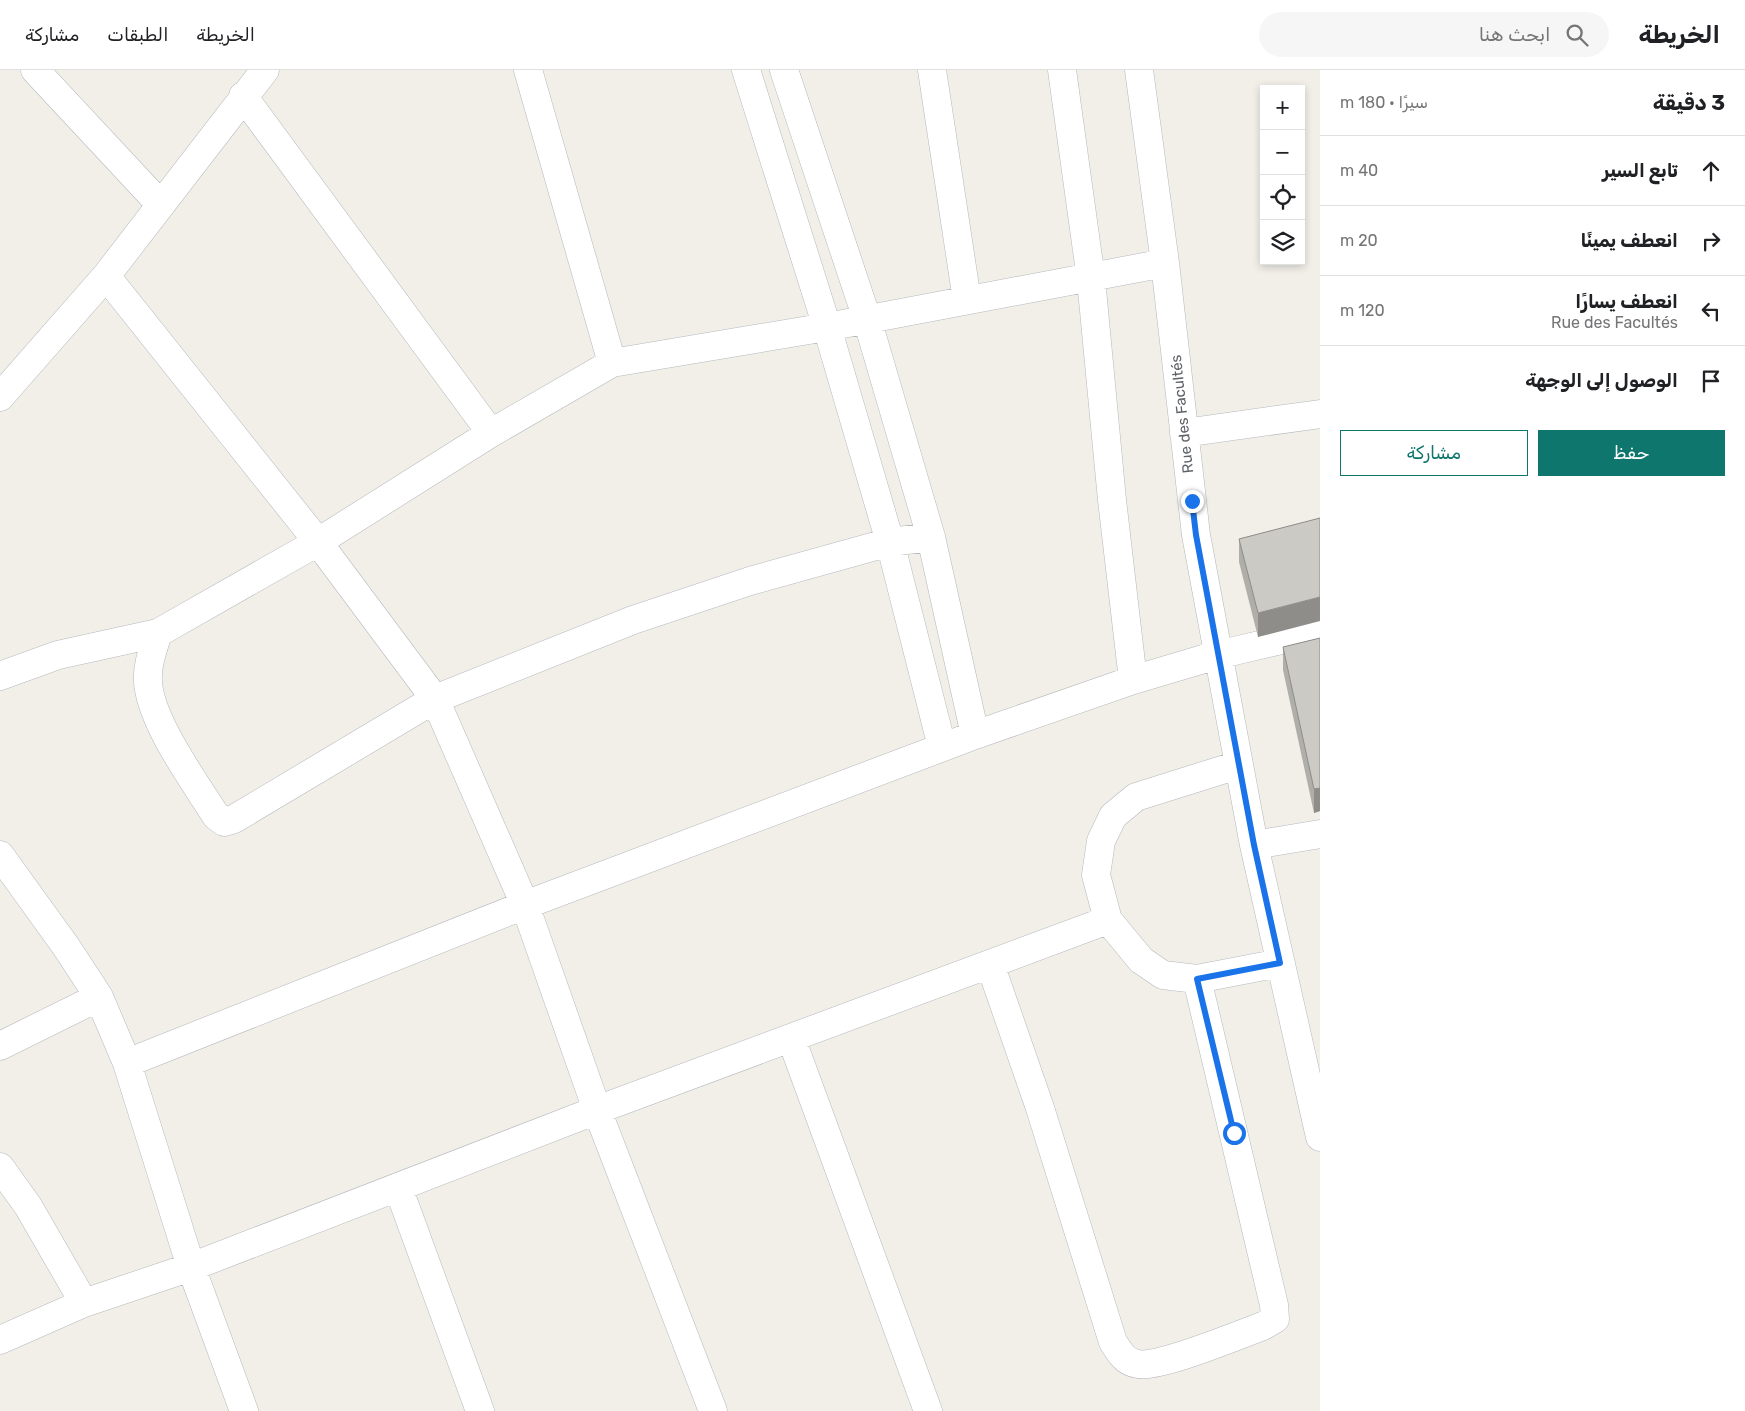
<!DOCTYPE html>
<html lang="ar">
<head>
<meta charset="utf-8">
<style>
	body { margin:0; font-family:Rubik,"Noto Sans Arabic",sans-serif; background:#f6f6f6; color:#202124; direction:rtl }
	.controls { position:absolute; right:15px; top:15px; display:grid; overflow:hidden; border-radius:0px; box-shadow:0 2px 8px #0003 }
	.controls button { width:45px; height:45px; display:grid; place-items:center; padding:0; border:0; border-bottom:1px solid #e0e0e0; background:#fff; color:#202124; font:25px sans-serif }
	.stop { position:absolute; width:15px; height:15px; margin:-11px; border:4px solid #1a73e8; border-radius:50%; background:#fff }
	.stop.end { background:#1a73e8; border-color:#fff; box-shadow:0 1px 5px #0008 }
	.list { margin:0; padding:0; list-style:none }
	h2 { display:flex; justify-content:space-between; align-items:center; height:65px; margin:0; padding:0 20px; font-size:21px }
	h2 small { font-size:16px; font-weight:400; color:#757577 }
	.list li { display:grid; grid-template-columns:32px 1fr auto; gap:15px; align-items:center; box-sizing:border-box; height:70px; padding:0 20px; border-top:1px solid #e0e0e0 }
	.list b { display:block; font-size:19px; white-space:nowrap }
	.list p { margin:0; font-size:16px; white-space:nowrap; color:#757577 }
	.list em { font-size:16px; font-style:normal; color:#757577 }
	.actions { display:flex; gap:10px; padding:15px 20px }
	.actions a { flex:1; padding:11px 0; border:1px solid #0f766e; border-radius:0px; text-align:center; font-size:18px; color:#0f766e }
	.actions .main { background:#0f766e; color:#fff }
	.icon { flex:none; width:28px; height:28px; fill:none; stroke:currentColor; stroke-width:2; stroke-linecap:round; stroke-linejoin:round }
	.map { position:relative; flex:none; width:1320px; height:1341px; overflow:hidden; direction:ltr }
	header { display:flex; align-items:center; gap:30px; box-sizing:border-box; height:70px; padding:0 25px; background:#fff; border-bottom:1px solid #e0e0e0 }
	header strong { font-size:24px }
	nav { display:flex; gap:28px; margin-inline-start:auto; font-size:18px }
	.search { width:350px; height:45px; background:#f6f6f6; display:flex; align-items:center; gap:12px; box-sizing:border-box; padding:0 18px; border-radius:28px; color:#757577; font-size:19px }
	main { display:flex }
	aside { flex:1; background:#fff }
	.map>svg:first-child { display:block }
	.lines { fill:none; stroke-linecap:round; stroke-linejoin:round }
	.minor-casing { stroke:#b5b8bc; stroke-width:29 }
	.minor { stroke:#fff; stroke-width:28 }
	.wall { fill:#afaea9 }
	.shaded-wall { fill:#8f8d8a }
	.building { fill:#cccac5; stroke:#8f8d8a }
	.route { stroke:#1a73e8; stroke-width:6 }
	.labels { text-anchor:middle; stroke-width:4; stroke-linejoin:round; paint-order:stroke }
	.street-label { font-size:15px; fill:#5f6368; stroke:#fff }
</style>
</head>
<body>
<header>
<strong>الخريطة</strong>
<div class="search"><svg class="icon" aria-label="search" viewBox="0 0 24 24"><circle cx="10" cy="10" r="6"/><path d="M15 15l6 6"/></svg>ابحث هنا</div>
<nav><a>الخريطة</a><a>الطبقات</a><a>مشاركة</a></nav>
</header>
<main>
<aside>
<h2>3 دقيقة<small>سيرًا · 180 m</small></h2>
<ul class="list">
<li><svg class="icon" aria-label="ahead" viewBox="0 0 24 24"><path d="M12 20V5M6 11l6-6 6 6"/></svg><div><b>تابع السير</b></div><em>40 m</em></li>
<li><svg class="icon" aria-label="right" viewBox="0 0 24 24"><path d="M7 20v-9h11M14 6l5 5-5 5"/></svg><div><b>انعطف يمينًا</b></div><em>20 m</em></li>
<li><svg class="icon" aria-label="left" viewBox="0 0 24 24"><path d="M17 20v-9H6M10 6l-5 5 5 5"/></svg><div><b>انعطف يسارًا</b><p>Rue des Facultés</p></div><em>120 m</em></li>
<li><svg class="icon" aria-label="arrive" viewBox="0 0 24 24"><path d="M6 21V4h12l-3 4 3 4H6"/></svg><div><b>الوصول إلى الوجهة</b></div></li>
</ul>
<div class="actions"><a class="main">حفظ</a><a>مشاركة</a></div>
</aside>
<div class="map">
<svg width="1320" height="1341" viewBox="0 0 1320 1341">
	<rect width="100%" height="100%" fill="#f1efe8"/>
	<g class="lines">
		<g class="minor-casing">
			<path id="minor" d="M35 0 160 134
				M528 0 612 293
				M746 0 827 257 890 472 942 677
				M784 0 867 249 931 467 975 665
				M932 0 967 230
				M1062 0 1091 209 1112 430 1133 610
				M1139 0 1165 193 1196 465 1254 775 1320 1067
				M243 26 491 363
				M106 206 318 472 435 629 525 835 597 1040 713 1341
				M0 327 106 206 265 0
				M1184 363 1320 344
				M158 563C154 576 148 591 148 605 145 645 195 712 216 746L224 752 234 749 435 629 633 550 750 511 890 472 931 467
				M0 606 58 585 158 563 318 472 491 363 612 293 827 257 1165 193
				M1238 695 1136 727 1113 746 1101 771 1096 805 1108 850 1141 890 1163 905 1197 909 1280 893
				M1254 775 1320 764
				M0 785 67 878 99 927 127 993 191 1197 244 1341
				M990 894 1040 1038 1113 1272C1120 1283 1125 1292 1138 1294 1160 1298 1238 1265 1263 1256L1275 1249 1274 1235 1197 909
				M791 968 928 1341
				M0 976 99 927
				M127 993 525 835 975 665 1133 610 1217 585 1320 561
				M0 1097 28 1136 84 1233
				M398 1117 480 1341
				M0 1270 84 1233 191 1197 597 1040 1108 850"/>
		</g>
		<use href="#minor" class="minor"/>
	</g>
	<path class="wall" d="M1320 448 1258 567 1239 492V469Z
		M1320 568V741L1314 743 1283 600V577Z"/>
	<path class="shaded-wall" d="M1320 527V551L1258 567V543Z
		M1320 718V741L1314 743V719Z"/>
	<path class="building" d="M1320 448V527L1258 543 1239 469Z
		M1320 568V718L1314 719 1283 577Z"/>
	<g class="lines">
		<path class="route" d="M1192 431 1196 465 1254 775 1280 893 1197 909 1234 1063"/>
	</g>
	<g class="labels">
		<g class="street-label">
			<text transform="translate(1182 344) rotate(-96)" y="5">Rue des Facultés</text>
		</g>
	</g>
</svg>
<div class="controls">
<button>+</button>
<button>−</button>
<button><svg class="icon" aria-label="locate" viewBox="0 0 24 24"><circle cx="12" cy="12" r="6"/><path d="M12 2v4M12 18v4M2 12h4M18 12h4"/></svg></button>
<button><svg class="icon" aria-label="layers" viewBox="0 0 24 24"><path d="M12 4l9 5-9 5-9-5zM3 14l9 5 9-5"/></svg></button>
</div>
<div class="stop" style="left:1234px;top:1063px"></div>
<div class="stop end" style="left:1192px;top:431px"></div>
</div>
</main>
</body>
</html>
